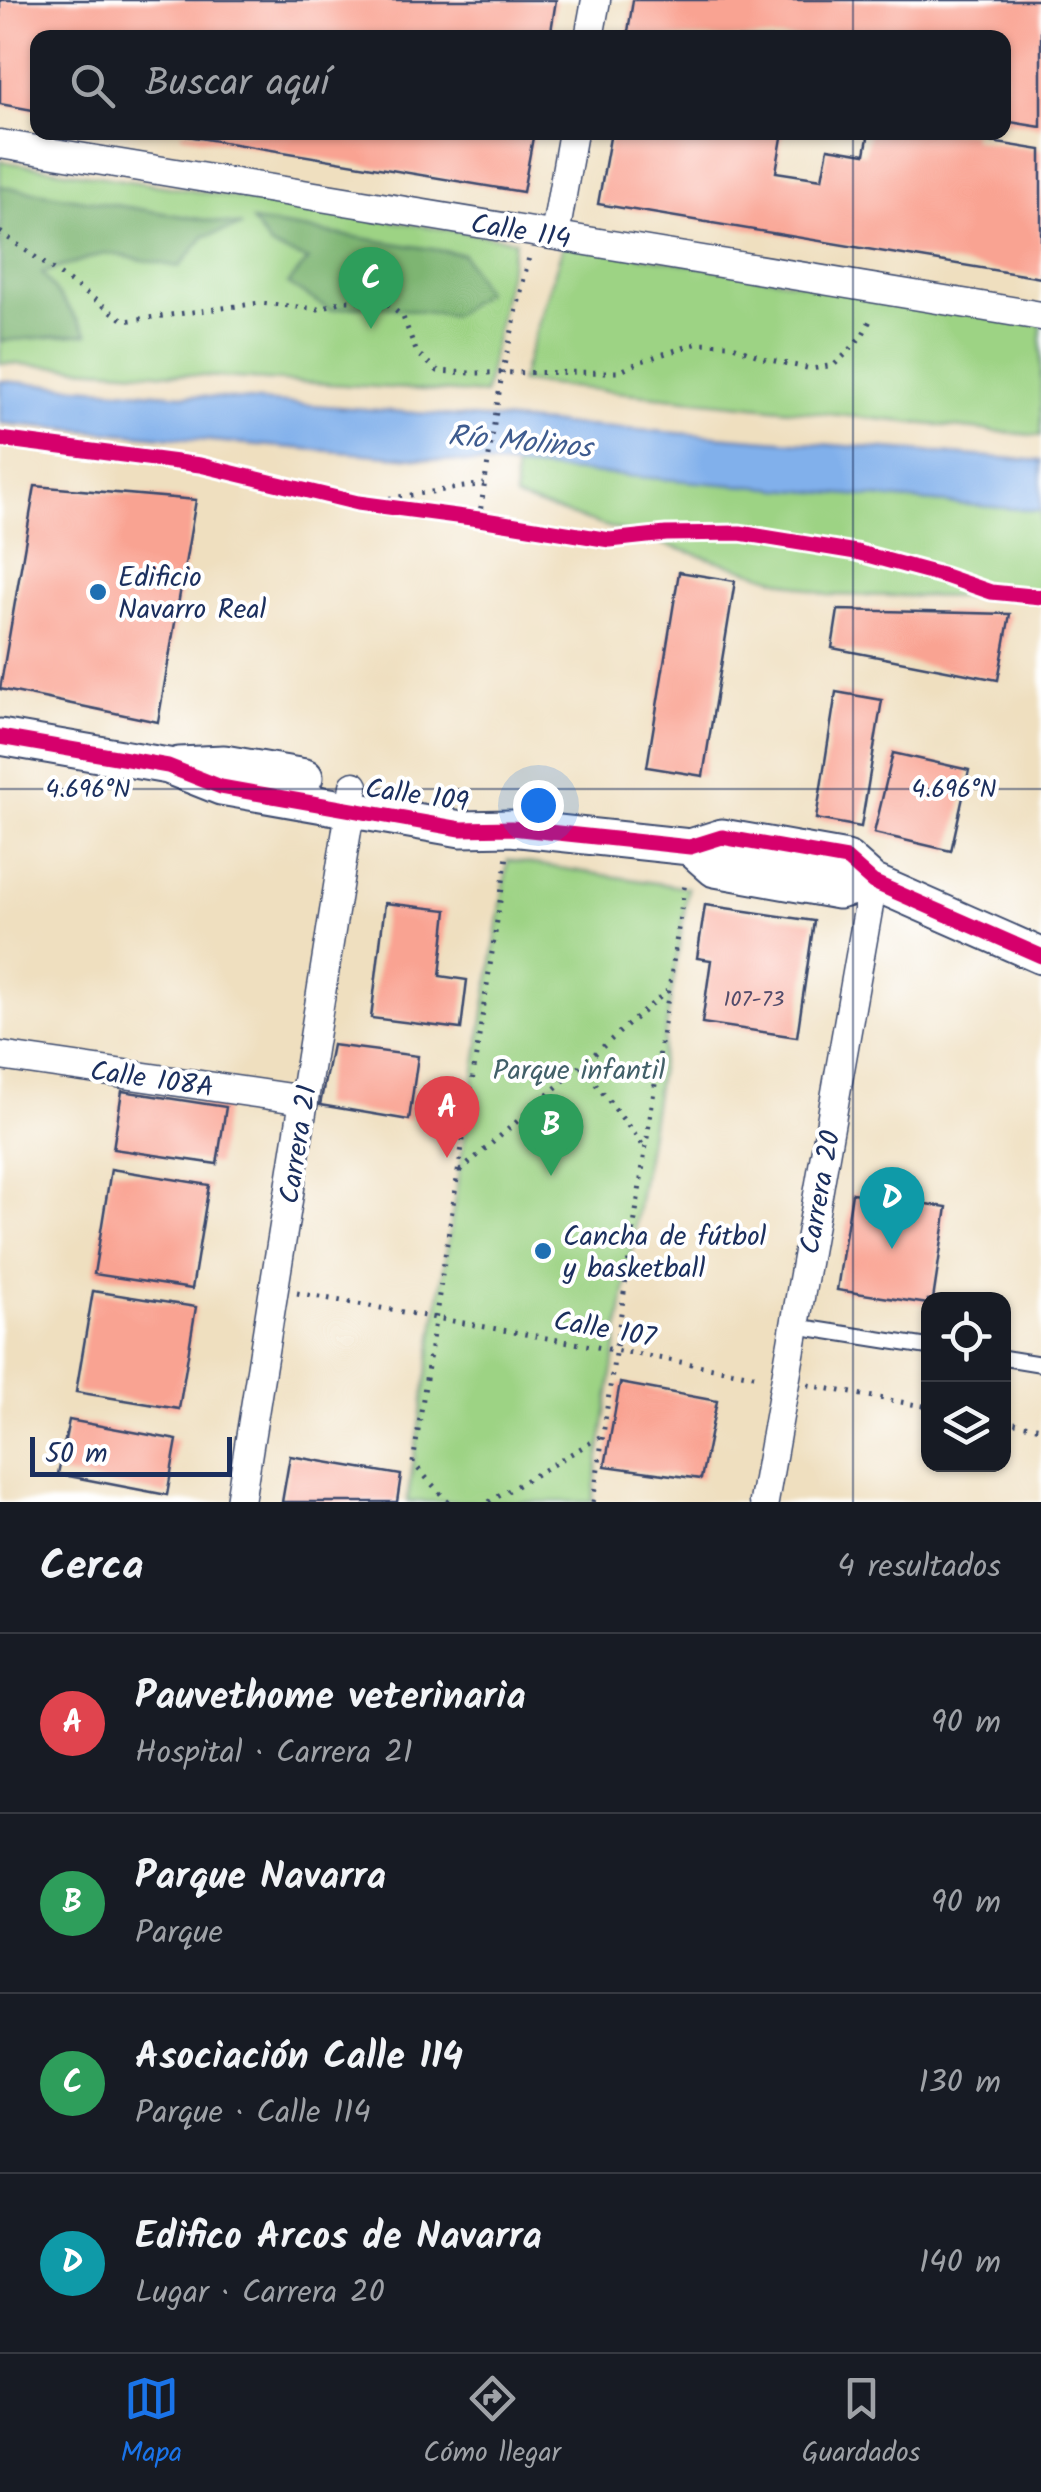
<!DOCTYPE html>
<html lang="es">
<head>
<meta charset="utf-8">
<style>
	body { margin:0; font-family:Kalam,sans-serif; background:#242831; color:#f1f3f6 }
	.controls { position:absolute; right:30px; bottom:30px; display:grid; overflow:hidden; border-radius:20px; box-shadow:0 2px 8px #0004 }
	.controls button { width:90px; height:90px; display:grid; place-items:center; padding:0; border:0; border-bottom:2px solid #363941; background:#171b24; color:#f1f3f6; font:50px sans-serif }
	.scale { position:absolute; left:30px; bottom:25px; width:202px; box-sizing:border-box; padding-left:10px; border:5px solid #1b2f5e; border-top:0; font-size:28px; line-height:35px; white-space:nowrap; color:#1b2f5e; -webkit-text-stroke:8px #fff; paint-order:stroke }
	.you { position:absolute; left:538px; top:805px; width:35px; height:35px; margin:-25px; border:8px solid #fff; border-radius:50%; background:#1a73e8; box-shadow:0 0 0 15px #1a73e833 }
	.badge { display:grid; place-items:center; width:65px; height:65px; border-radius:50%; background:#1a73e8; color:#fff; font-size:32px; font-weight:700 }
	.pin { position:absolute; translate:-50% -82px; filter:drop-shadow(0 2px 5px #0008) }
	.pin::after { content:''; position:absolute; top:52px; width:35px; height:30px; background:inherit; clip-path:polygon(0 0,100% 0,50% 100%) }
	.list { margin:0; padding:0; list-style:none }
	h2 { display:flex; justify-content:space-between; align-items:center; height:130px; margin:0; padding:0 40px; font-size:42px }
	h2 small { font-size:32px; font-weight:400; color:#9ea1a6 }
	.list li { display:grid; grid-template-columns:65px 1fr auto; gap:30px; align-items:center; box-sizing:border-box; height:180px; padding:0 40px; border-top:2px solid #363941 }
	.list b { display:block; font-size:38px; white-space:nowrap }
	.list p { margin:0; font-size:32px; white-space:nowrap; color:#9ea1a6 }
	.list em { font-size:32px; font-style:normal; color:#9ea1a6 }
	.icon { flex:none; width:55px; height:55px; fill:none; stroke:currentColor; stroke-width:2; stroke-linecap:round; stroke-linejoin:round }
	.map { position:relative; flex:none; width:1041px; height:1502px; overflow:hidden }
	.search { position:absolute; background:#171b24; box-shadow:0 2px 8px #0004; left:30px; right:30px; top:30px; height:110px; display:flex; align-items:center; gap:25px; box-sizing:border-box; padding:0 35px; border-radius:20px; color:#9ea1a6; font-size:38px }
	.sheet { height:850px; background:#171b24 }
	nav { display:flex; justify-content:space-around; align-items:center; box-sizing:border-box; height:140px; border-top:2px solid #363941; background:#171b24; font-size:28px; color:#9ea1a6 }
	nav a { display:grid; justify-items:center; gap:5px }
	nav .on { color:#1a73e8 }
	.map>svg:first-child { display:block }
	.green { fill:#9dd384; stroke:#5c8171; stroke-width:2.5 }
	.forest { fill:#7eb572; stroke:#4c7268; stroke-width:2.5 }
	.water { fill:#81b0eb; stroke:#4e70a4; stroke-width:2.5 }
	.building { fill:#f9a392 }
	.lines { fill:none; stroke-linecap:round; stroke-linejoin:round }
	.service-casing { stroke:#3b496d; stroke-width:18 }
	.minor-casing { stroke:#3b496d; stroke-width:31 }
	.tertiary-casing { stroke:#3b496d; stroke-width:39 }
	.path { stroke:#3b496d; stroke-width:5; stroke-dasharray:2.5 8; stroke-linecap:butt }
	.service { stroke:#fff; stroke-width:14 }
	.minor { stroke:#fff; stroke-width:28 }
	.tertiary { stroke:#fff; stroke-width:35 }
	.cycleway-casing { stroke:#fff; stroke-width:21 }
	.cycleway { stroke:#d6006c; stroke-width:15 }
	.ticks { fill:none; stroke:#1b2f5e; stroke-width:2.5; stroke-opacity:0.45 }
	.poi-dot { fill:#1f6fb2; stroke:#fff; stroke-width:4 }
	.labels { text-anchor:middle; stroke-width:8; stroke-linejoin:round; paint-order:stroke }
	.number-label { font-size:22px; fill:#524c6b }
	.street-label { font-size:28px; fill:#1b2f5e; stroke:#fff }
	.poi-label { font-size:28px; fill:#1b2f5e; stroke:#fff; text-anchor:start }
	.park-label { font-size:28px; fill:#426069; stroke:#fff }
	.water-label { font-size:30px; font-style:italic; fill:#3f5c8f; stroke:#fff }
	.ticks-label { font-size:25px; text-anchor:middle; fill:#1b2f5e; stroke:#fff; stroke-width:8; stroke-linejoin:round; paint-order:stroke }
</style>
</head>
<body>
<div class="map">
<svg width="1041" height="1502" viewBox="0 0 1041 1502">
	<rect width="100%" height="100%" fill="#fff"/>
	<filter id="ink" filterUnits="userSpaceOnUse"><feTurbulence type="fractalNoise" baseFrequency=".01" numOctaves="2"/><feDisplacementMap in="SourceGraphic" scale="20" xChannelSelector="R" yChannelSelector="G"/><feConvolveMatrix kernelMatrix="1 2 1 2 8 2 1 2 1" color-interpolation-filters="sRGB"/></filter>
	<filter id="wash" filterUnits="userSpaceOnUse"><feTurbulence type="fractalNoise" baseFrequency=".0048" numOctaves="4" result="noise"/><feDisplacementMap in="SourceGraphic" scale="40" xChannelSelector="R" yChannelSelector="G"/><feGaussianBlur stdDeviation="2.25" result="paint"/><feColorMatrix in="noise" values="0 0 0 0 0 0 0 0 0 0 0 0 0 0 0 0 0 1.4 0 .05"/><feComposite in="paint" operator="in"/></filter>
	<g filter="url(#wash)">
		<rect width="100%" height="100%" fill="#efdfbf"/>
		<path class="green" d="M0 161 515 240 485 394 0 363Z
			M564 243 1041 324V436L520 382Z
			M515 466 1041 511V598L827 595 515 498Z
			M508 860 688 888 592 1502H407Z"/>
		<path class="forest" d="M0 186 242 226 205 236 179 267 106 253 42 273 88 334 0 341Z
			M252 221 463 254 485 292 453 316 372 305 330 310 288 284 308 260 271 247Z"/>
		<path class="water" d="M0 381 1041 461V511L0 423Z"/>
		<g id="blocks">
			<path class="building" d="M0 0H556L550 38H38V111L0 104Z
				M633 0H1041V127L1004 121V38H627Z
				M181 132H534L523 192 181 135Z
				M611 132H783L776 172 822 179 828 148 865 154 869 132H973L972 139 1041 150V278L598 204Z
				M35 486 196 500 158 722 0 689Z
				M679 572 735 581 703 776 647 767Z
				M838 610 1010 614 998 680 832 648Z
				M836 692 882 700 861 827 816 819Z
				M893 753 969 770 951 851 874 833Z
				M385 903 447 910 440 976 467 980 461 1029 371 1018Z
				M705 905 814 921 797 1037 702 1023 711 960 697 958Z
				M332 1045 418 1056 409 1120 320 1105Z
				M122 1091 226 1107 217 1164 113 1149Z
				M111 1169 209 1185 192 1289 94 1274Z
				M852 1193 947 1207 933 1300H928V1304L837 1290Z
				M93 1291 196 1307 179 1409 76 1392Z
				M620 1383 717 1401 701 1479 605 1466Z
				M69 1420 177 1440 167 1495 58 1474Z
				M290 1456 401 1475 397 1502H282Z"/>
		</g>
	</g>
	<g filter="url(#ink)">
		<use href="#blocks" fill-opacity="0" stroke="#3b496d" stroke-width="2.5"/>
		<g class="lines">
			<g class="service-casing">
				<path id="service" d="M795 1326 928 1347
					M1004 1358 1041 1364"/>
			</g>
			<g class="minor-casing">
				<path id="minor" d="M589 38 596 0
					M0 144 1041 316
					M555 235 573 132
					M0 1056 304 1100
					M240 1502 354 786
					M764 1502 873 882"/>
			</g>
			<g class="tertiary-casing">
				<path id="tertiary" d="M0 737 168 766 221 787 461 829 511 828 690 847 722 837 847 859 873 882 1041 956
					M179 765 224 763 305 777
					M690 847 715 869 838 891 873 882"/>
			</g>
			<path class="path" d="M0 232 125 321 260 303 318 309 343 301H384L403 317 417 353 438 371 471 373 619 372 642 361 698 343 728 344 766 359 811 369 834 365 849 351 863 334 873 315
				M358 503 484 484
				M479 519 502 374 529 257
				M583 1067 645 1148
				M460 1171 667 991
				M297 1293 758 1376
				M808 1385 928 1407
				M1004 1421 1041 1428
				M448 1502 413 1463 507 856
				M489 1502 603 1435
				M593 1502 685 882"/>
			<use href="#service" class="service"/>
			<use href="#minor" class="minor"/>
			<use href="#tertiary" class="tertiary"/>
			<g class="cycleway-casing">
				<path id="cycleway" d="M0 439 200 465 358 503 479 519 610 540 666 534 740 533 856 552 945 576 991 592 1041 597
					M0 737 168 766 221 787 461 829 511 828 690 847 722 837 847 859 873 882 1041 956"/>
			</g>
			<use href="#cycleway" class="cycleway"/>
		</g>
	</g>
	<path class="ticks" d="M853 0V38M853 132V1502M0 789H1041"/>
	<g class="poi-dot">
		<circle cx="98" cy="592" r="10"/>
		<circle cx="543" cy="1251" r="10"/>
	</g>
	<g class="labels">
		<g class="number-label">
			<text x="754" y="1006">107-73</text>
		</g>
		<g class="street-label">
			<text transform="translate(521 230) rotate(9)" y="10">Calle 114</text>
			<text transform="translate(417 794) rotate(8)" y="10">Calle 109</text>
			<text transform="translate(152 1078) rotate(8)" y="10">Calle 108A</text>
			<text transform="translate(297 1144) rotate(-81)" y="10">Carrera 21</text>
			<text transform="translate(819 1192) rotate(-80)" y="10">Carrera 20</text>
			<text transform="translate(605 1328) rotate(10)" y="10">Calle 107</text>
		</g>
		<g class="poi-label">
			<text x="118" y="586">Edificio<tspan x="118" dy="32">Navarro Real</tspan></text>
			<text x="563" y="1245">Cancha de fútbol<tspan x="563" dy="32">y basketball</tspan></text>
		</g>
		<g class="park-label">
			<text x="579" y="1079">Parque infantil</text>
		</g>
		<g class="water-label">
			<text transform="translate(520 441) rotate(5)" y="10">Río Molinos</text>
		</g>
	</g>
	<g class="ticks-label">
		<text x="88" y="797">4.696°N</text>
		<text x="954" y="797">4.696°N</text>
	</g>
</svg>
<div class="controls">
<button><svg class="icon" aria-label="locate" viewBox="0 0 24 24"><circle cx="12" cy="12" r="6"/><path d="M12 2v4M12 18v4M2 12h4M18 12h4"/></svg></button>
<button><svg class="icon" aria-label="layers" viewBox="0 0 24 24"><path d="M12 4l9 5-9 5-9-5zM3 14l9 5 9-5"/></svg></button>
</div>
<div class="scale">50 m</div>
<div class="you"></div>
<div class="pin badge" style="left:447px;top:1158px;background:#e0444e">A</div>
<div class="pin badge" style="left:551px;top:1176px;background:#2e9e5b">B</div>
<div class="pin badge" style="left:371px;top:329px;background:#2e9e5b">C</div>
<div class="pin badge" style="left:892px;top:1249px;background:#0f9aa8">D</div>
<div class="search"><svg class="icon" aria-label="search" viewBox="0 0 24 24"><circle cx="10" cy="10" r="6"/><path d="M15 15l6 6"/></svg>Buscar aquí</div>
</div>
<section class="sheet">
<h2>Cerca<small>4 resultados</small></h2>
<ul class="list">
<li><span class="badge" style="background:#e0444e">A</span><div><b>Pauvethome veterinaria</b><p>Hospital · Carrera 21</p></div><em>90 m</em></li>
<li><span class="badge" style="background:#2e9e5b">B</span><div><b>Parque Navarra</b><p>Parque</p></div><em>90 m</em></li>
<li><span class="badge" style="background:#2e9e5b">C</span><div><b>Asociación Calle 114</b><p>Parque · Calle 114</p></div><em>130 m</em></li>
<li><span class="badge" style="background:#0f9aa8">D</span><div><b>Edifico Arcos de Navarra</b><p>Lugar · Carrera 20</p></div><em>140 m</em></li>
</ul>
</section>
<nav>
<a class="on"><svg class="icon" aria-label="map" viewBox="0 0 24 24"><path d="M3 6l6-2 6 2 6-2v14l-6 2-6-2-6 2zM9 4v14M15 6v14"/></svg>Mapa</a>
<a><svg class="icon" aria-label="directions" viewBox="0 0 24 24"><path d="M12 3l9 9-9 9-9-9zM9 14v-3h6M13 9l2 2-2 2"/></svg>Cómo llegar</a>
<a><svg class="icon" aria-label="saved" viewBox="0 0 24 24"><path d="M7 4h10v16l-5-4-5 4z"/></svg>Guardados</a>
</nav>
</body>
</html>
